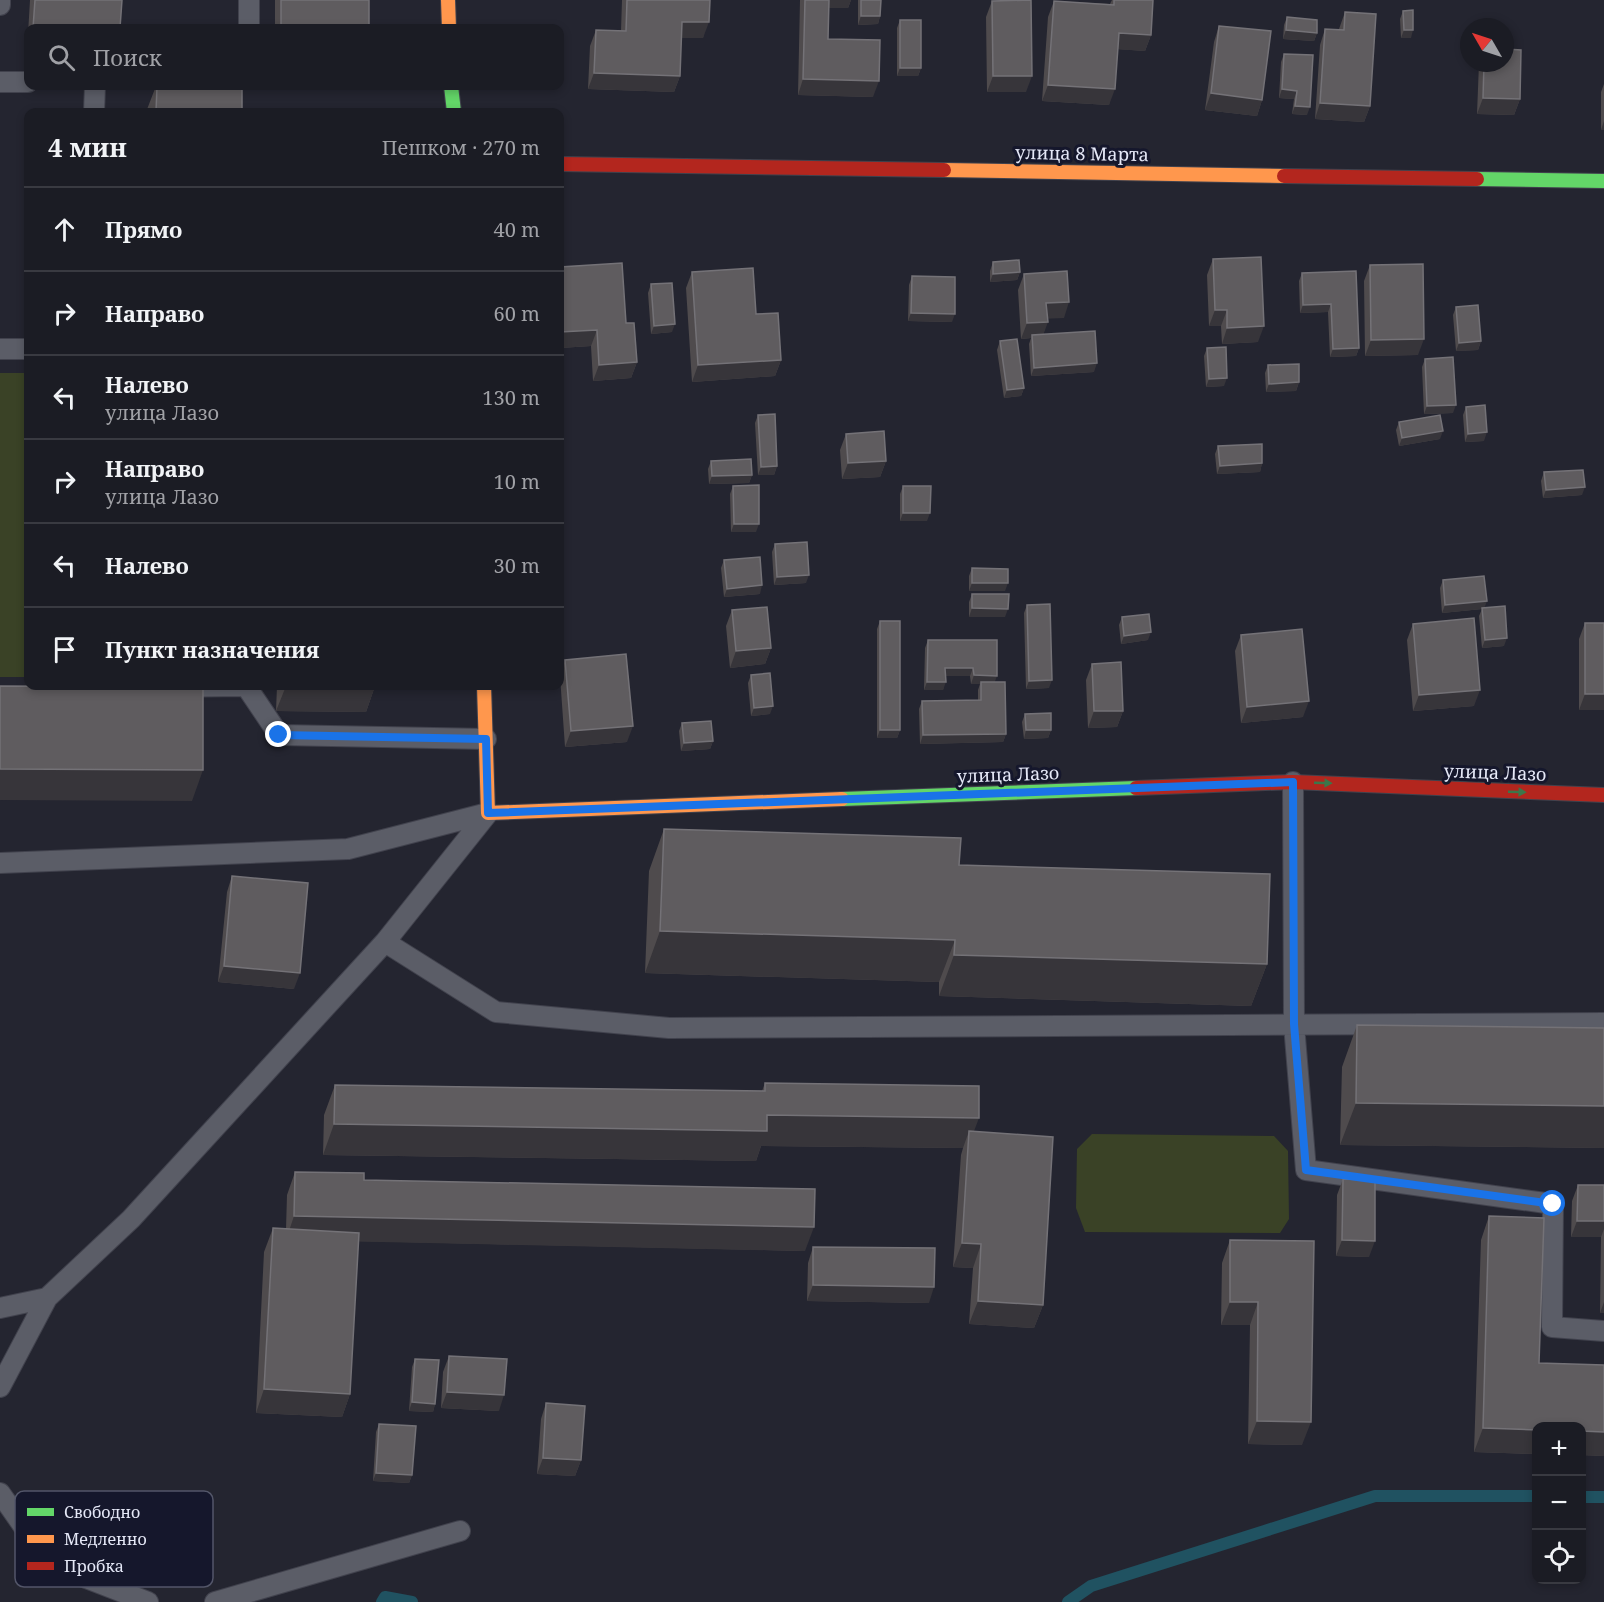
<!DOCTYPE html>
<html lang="ru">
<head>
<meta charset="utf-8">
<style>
	body { margin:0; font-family:"Noto Serif",serif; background:#24252c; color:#f1f3f6 }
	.controls { position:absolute; right:18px; bottom:18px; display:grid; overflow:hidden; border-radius:12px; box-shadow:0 3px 9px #0003 }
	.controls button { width:54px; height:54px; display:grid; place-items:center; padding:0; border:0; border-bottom:2px solid #393a41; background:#1b1c24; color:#f1f3f6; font:30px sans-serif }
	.compass { position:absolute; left:1460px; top:18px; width:54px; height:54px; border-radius:50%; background:#1b1c24; box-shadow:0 3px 9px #0003; rotate:309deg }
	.stop { position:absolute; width:18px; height:18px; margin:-14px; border:4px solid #1a73e8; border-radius:50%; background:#fff }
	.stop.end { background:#1a73e8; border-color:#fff; box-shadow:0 2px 6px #0008 }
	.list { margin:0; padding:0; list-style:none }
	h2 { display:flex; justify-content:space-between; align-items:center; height:78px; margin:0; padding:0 24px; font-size:26px }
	h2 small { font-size:20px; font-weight:400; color:#a0a1a6 }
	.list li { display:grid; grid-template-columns:39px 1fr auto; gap:18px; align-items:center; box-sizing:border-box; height:84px; padding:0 24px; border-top:2px solid #393a41 }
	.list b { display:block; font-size:22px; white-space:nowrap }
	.list p { margin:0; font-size:20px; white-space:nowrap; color:#a0a1a6 }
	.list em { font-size:20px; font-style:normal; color:#a0a1a6 }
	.icon { flex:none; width:33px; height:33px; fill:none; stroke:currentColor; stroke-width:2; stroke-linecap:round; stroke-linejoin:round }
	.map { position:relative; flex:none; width:1604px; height:1602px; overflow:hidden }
	.search { position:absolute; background:#1b1c24; box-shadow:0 3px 9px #0003; left:24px; top:24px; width:540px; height:66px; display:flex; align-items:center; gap:15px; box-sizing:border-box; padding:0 21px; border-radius:12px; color:#a0a1a6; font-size:22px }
	.panel { position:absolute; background:#1b1c24; box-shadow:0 3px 9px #0003; left:24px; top:108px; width:540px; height:582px; border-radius:12px }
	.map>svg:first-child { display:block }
	.green { fill:#3a4226 }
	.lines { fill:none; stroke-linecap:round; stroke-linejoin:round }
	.stream { stroke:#205261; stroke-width:12 }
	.lane-casing { stroke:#41424d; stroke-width:22 }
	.fast-casing { stroke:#41424d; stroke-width:16 }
	.slow-casing { stroke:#41424d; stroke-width:16 }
	.jam-casing { stroke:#41424d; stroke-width:16 }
	.lane { stroke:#5b5d67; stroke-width:20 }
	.fast { stroke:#63d668; stroke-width:14 }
	.slow { stroke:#ff974d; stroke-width:14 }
	.jam { stroke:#b3261e; stroke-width:14 }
	.wall { fill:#4f4b4d }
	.shaded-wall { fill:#37353a }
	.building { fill:#5f5c5f; stroke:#747277; stroke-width:1.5 }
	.oneway { fill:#3c764a }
	.route { stroke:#1a73e8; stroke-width:8 }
	.labels { text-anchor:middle; stroke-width:6; stroke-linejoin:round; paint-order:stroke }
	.street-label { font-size:18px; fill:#e5e8f7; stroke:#15172c }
	.key { fill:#15172c; stroke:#535669; stroke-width:1.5 }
	.key-label { font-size:16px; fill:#e5e8f7 }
</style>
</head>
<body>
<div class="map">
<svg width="1604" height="1602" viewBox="0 0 1604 1602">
	<rect width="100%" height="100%" fill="#242530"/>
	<path class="green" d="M0 373H28V677H0Z
		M1092 1134 1274 1136 1288 1151 1289 1219 1280 1233 1085 1232 1076 1208 1077 1149Z"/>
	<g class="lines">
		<path class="stream" d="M1582 1497H1604
			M382 1602 385 1597 412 1602
			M1068 1602 1091 1586 1375 1496H1536"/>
		<g class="lane-casing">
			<path id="lane" d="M0 5V0
				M249 28V0
				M0 82H28
				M94 112 95 86
				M0 349H28
				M246 686 279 735 486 739
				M153 687 246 686
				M1293 782 1294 1025 1306 1170 1553 1204 1552 1327 1604 1331
				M0 863 348 849 488 813
				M385 942 496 1012 669 1028 1604 1023
				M0 1308 47 1298 131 1219 385 942 488 813
				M0 1387 47 1298
				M0 1493 50 1564 148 1602
				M215 1602 460 1531"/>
		</g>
		<g class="fast-casing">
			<path id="fast" d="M451 86 454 112
				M1477 179 1604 181
				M842 799 1136 788"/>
		</g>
		<g class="slow-casing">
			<path id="slow" d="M448 0 449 28
				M944 170 1284 176
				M484 686 488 813 842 799"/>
		</g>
		<g class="jam-casing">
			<path id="jam" d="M560 164 944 170
				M1284 176 1477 179
				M1136 788 1293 782 1604 795"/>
		</g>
		<use href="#lane" class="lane"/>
		<use href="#fast" class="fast"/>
		<use href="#slow" class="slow"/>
		<use href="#jam" class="jam"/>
	</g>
	<path class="wall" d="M30 0H122L120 28H28V51H27Z
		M275 0H369V28H275Z
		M622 0H710L703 38H681L680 76 674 92 588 89 590 46 596 30 621 31Z
		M800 0H851L848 8H829L828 39 873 97 798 95Z
		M858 0H881L880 16 878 24 858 25Z
		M1112 0H1153L1151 35 1145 51 1118 49 1109 105 1042 101 1048 17 1054 1 1110 4Z
		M992 1 1026 92H987L986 17Z
		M1403 11 1411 38H1401L1400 19Z
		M1345 12 1370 106 1364 122 1315 119 1320 45 1325 29H1339Z
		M1287 17 1317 33 1314 41 1283 39 1284 25Z
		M900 20 921 68 918 76H897V28Z
		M1219 26 1262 100 1257 116 1205 110 1214 42Z
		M1284 54 1307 115 1292 114 1294 99 1279 98 1281 62Z
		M1479 63H1505L1520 99 1514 115 1477 114Z
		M1604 84V130H1601V92Z
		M156 86H242V112H146Z
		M1213 259 1258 342 1222 344 1221 326H1209L1207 275Z
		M993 262 1020 272 1017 280 990 282V271Z
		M1370 265 1418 355 1365 356 1364 281Z
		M560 267 626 323 637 362 631 378 593 381 591 346 560 348Z
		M1356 271 1359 348 1356 356 1330 357 1328 312 1300 313 1299 281 1302 273Z
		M692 272 756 314 781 360 775 376 692 382 686 288Z
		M1024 274 1064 318H1048L1043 335 1094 372 1031 376 1029 344 1031 338 1021 339 1018 290Z
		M912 276 952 322 908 321 909 285Z
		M651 284 672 332 651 334 648 293Z
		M1456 307 1481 341 1478 350 1456 351 1453 315Z
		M1000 341 1024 388 1021 396 1004 398 997 350Z
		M1207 348 1224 386 1206 387 1204 356Z
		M1425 359 1453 413 1424 414 1422 367Z
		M1268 365 1299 382 1296 391 1266 392 1265 373Z
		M1466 407 1484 441 1465 442 1463 415Z
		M758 415 777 466 774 475H758L755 423Z
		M1399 422 1440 439 1399 446 1396 430Z
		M846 434 886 461 880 477 842 479 840 450Z
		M1218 446 1262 463 1260 472 1217 474 1215 454Z
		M711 461 752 475 749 483 709 484 708 469Z
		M1544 472 1582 495 1543 498 1541 481Z
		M733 486 756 532H731L730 494Z
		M903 486 927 521H900V494Z
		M775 544 806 583 774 585 772 552Z
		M724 560 760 594 724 597 721 568Z
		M972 568 1005 591H969V576Z
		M1443 580 1484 607 1504 646 1482 648 1479 616 1482 609 1442 613 1440 588Z
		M972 594 1005 617H969V602Z
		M1027 605 1049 688 1026 689 1024 613Z
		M732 610 771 648 765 664 730 668 726 626Z
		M1122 617 1148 640 1121 644 1119 625Z
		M880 621 900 730 897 738H877V629Z
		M1585 623H1604V710H1579V639Z
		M1413 624 1474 706 1413 711 1407 640Z
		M1241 635 1303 717 1241 723 1235 651Z
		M928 640 995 682 1006 734 1003 742 920 744 919 709 922 701 978 700V690L980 684H971L970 676H946L943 690H924L925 648Z
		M565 660 627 742 565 747 560 676Z
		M1092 664 1123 711 1117 727 1088 728 1086 680Z
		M751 675 770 714 751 716 748 683Z
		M277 686H375L366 712 276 711Z
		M1025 714 1051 730 1048 738 1024 739 1022 722Z
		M682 723 713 741 710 749 681 751 679 731Z
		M664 829 959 865 1267 964 1251 1006 939 996V982L645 973 649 871Z
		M232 876 294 989 218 982 227 892Z
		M1357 1025 1604 1028V1148L1340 1145 1342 1067Z
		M765 1083 974 1132 1043 1305 1034 1328 969 1324 973 1268 953 1267 961 1155 963 1148 761 1146 756 1161 323 1155 324 1115 335 1085 762 1091Z
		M295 1172 364 1180 805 1251 358 1241 350 1394 342 1417 256 1413 264 1252 273 1228 286 1229 287 1195Z
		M1343 1179 1369 1257 1336 1256 1337 1195Z
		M1578 1185H1604V1313H1600L1601 1237H1571L1572 1201Z
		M1489 1216 1539 1363 1604 1365V1456L1581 1455V1426H1536V1454L1474 1452 1481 1240Z
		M1230 1240 1314 1241 1302 1445 1248 1444 1250 1325H1221L1222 1263Z
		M813 1247 929 1303 807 1301 808 1263Z
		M449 1356 499 1411 441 1408 443 1372Z
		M415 1359 435 1404 433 1412 409 1411 412 1367Z
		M546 1403 581 1460 575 1476 537 1474 541 1419Z
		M379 1424 412 1475 409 1483 373 1481 376 1432Z"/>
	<path class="shaded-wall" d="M826 0H851L848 8H823Z
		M861 16H880L878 24 858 25Z
		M682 22H709L703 38H676Z
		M1286 30 1317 33 1314 41 1283 39Z
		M1404 30H1413L1411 38H1401Z
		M1119 33 1151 35 1145 51 1113 49Z
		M900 68H921L918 76H897Z
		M594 73 680 76 674 92 588 89Z
		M993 76H1032L1026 92H987Z
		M803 79 879 81 873 97 798 95Z
		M1048 85 1115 89 1109 105 1042 101Z
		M1282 89 1297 91 1294 99 1279 98Z
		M1211 93 1262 100 1257 116 1205 110Z
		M1483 98 1520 99 1514 115 1477 114Z
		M1320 103 1370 106 1364 122 1315 119Z
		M1295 106 1310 107 1307 115 1292 114Z
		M1604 121V130H1601Z
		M1020 272 1017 280 990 282 993 274Z
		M1069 302 1064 318 1040 319 1046 303Z
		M1331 304 1328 312 1300 313 1303 305Z
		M1215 310H1227L1221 326H1209Z
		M911 313 955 314 952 322 908 321Z
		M1048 322 1042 338 1032 335 1031 338 1021 339 1027 323Z
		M675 324 672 332 651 334 654 326Z
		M1264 326 1258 342 1222 344 1227 328Z
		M597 330 591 346 560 348V332Z
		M1424 339 1418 355 1365 356 1371 340Z
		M1481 341 1478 350 1456 351 1459 343Z
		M1359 348 1356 356 1330 357 1333 349Z
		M781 360 775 376 692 382 698 365Z
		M637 362 631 378 593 381 599 365Z
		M1097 363 1094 372 1031 376 1034 368Z
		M1227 378 1224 386 1206 387 1209 379Z
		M1299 382 1296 391 1266 392 1269 384Z
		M1024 388 1021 396 1004 398 1007 390Z
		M1456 405 1453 413 1424 414 1427 406Z
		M1443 431 1440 439 1399 446 1402 438Z
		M1487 432 1484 441 1465 442 1468 434Z
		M886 461 880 477 842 479 848 463Z
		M1262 463 1260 472 1217 474 1220 466Z
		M777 466 774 475H758L761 467Z
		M752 475 749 483 709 484 712 476Z
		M1585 487 1582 495 1543 498 1546 490Z
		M903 513H930L927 521H900Z
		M734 524H759L756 532H731Z
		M809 575 806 583 774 585 777 577Z
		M972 583H1008L1005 591H969Z
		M762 585 760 594 724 597 727 589Z
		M1487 601 1484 609 1482 608V609L1442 613 1445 605Z
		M972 608 1008 609 1005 617H969Z
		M1151 632 1148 640 1121 644 1124 636Z
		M1507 638 1504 646 1482 648 1485 640Z
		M771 648 765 664 730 668 736 651Z
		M945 668H973L970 676H942Z
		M974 675 997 676 994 684 981 682 980 684H971Z
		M1052 680 1049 688 1026 689 1029 681Z
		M927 682H946L943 690H924Z
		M286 686H375L366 712 276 711Z
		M1480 690 1474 706 1413 711 1419 695Z
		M1585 694H1604V710H1579Z
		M1309 701 1303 717 1241 723 1247 707Z
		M773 706 770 714 751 716 754 708Z
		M1094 711H1123L1117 727 1088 728Z
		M633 726 627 742 565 747 571 731Z
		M880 730H900L897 738H877Z
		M1026 730H1051L1048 738 1024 739Z
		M1006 734 1003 742 920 744 923 735Z
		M713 741 710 749 681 751 684 743Z
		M0 769 203 770 192 801 0 800Z
		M660 931 955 940 939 982 645 973Z
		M954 955 1267 964 1251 1006 939 996Z
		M224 966 300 973 294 989 218 982Z
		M1356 1103 1604 1106V1148L1340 1145Z
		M767 1115 979 1118 968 1147 969 1131 963 1148 761 1146 756 1161 323 1155 334 1124Z
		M294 1216 814 1227 805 1251 286 1240Z
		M1577 1221H1604V1229L1601 1237H1571Z
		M1342 1240 1375 1241 1369 1257 1336 1256Z
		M962 1243 981 1244 973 1268 953 1267Z
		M813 1285 934 1287 929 1303 807 1301Z
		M978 1301 1043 1305 1034 1328 969 1324Z
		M1230 1302H1258L1250 1325H1221Z
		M1604 1302V1313H1600Z
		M264 1389 350 1394 342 1417 256 1413Z
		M447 1392 504 1395 499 1411 441 1408Z
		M412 1402 435 1404 433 1412 409 1411Z
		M1257 1421 1311 1422 1302 1445 1248 1444Z
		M1483 1428 1536 1430V1454L1474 1452Z
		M1581 1431 1604 1432V1456L1581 1455Z
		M543 1458 581 1460 575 1476 537 1474Z
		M376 1473 412 1475 409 1483 373 1481Z"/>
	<path class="building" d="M35 0H122L120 28H33Z
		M281 0H369V28H281Z
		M627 0H710L709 22H682L680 76 594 73 596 30 626 31Z
		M805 0H829L828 39 880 40 879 81 803 79Z
		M861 0H881L880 16H861Z
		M1031 0 1032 76H993L992 1Z
		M1114 0H1153L1151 35 1119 33 1115 89 1048 85 1054 1 1114 5Z
		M1413 10V30H1404L1403 11Z
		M1345 12 1376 14 1370 106 1320 103 1325 29 1344 30Z
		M1287 17 1317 20V33L1286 30Z
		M900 20H921V68H900Z
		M1219 26 1271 31 1262 100 1211 93Z
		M1505 49 1521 50 1520 99 1483 98 1484 63H1505Z
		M1284 54 1313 55 1310 107 1295 106 1297 91 1282 89Z
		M157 86H242V112H156Z
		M1261 257 1264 326 1227 328V310H1215L1213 259Z
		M1019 260 1020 272 993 274V262Z
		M622 263 626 323H634L637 362 599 365 597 330 560 332V267Z
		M1423 264 1424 339 1371 340 1370 265Z
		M753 268 756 314 778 313 781 360 698 365 692 272Z
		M1067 271 1069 302 1046 303 1048 322 1027 323 1024 274Z
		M1356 271 1359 348 1333 349 1331 304 1303 305 1302 273Z
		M912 276 955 277V314L911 313Z
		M672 283 675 324 654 326 651 284Z
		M1478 305 1481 341 1459 343 1456 307Z
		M1095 331 1097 363 1034 368 1032 335Z
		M1017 339 1024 388 1007 390 1000 341Z
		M1226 347 1227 378 1209 379 1207 348Z
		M1453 357 1456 405 1427 406 1425 359Z
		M1299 364V382L1269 384 1268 365Z
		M1485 405 1487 432 1468 434 1466 407Z
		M775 414 777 466 761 467 758 415Z
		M1440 415 1443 431 1402 438 1399 422Z
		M884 431 886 461 848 463 846 434Z
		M1262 444V463L1220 466 1218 446Z
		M751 459 752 475 712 476 711 461Z
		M1583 470 1585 487 1546 490 1544 472Z
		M759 485V524H734L733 486Z
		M903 486H931L930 513H903Z
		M807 542 809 575 777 577 775 544Z
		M760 557 762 585 727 589 724 560Z
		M972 568 1008 569V583H972Z
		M1484 576 1487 601 1445 605 1443 580Z
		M972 594H1009L1008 609 972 608Z
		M1050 604 1052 680 1029 681 1027 605Z
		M1505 606 1507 638 1485 640 1482 608Z
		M767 607 771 648 736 651 732 610Z
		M1149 614 1151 632 1124 636 1122 617Z
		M1474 618 1480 690 1419 695 1413 624Z
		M880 621H900V730H880Z
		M1585 623H1604V694H1585Z
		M1302 629 1309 701 1247 707 1241 635Z
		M928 640H997V676L974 675 973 668H945L946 682H927Z
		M626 654 633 726 571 731 565 660Z
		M1121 662 1123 711H1094L1092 664Z
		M770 673 773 706 754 708 751 675Z
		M981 682H1005L1006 734 923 735 922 701 981 700Z
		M0 686 203 687V770L0 769Z
		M1051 713V730H1026L1025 714Z
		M711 721 713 741 684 743 682 723Z
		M664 829 961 838 959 865 1270 874 1267 964 954 955 955 940 660 931Z
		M232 876 308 883 300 973 224 966Z
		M1357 1025 1604 1028V1106L1356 1103Z
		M765 1083 979 1086V1118L767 1115V1131L334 1124 335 1085 765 1091Z
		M969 1131 1053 1137 1043 1305 978 1301 981 1244 962 1243Z
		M295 1172 364 1173V1180L815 1189 814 1227 294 1216Z
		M1343 1179 1375 1180V1241L1342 1240Z
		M1578 1185H1604V1221H1577Z
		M1489 1216 1544 1218 1539 1363 1604 1365V1432L1581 1431V1426H1536V1430L1483 1428Z
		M273 1228 359 1233 350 1394 264 1389Z
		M1230 1240 1314 1241 1311 1422 1257 1421 1258 1302H1230Z
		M813 1247 935 1248 934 1287 813 1285Z
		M449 1356 507 1359 504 1395 447 1392Z
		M415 1359 439 1360 435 1404 412 1402Z
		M546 1403 585 1406 581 1460 543 1458Z
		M379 1424 416 1426 412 1475 376 1473Z"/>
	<defs><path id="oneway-solid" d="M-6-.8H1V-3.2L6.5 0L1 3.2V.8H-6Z" transform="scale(1.5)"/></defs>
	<g class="oneway">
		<use href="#oneway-solid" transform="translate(1323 783) rotate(2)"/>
		<use href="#oneway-solid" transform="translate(1517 792) rotate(2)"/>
	</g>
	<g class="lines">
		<path class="route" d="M279 735 486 739 488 813 1293 782 1294 1024 1306 1170 1553 1204"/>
	</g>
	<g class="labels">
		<g class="street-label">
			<text transform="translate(1082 154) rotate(1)" y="6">улица 8 Марта</text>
			<text transform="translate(1495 773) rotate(2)" y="6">улица Лазо</text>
			<text transform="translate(1008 775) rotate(-2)" y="6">улица Лазо</text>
		</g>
	</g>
	<rect x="15" y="1491" width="198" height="96" rx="9" class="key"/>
	<rect x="27" y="1508" width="27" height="8" fill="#63d668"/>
	<rect x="27" y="1535" width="27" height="8" fill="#ff974d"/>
	<rect x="27" y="1562" width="27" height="8" fill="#b3261e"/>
	<g class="key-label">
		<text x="64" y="1518">Свободно</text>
		<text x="64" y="1545">Медленно</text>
		<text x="64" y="1572">Пробка</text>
	</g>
</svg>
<div class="controls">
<button>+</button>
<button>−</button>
<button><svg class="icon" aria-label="locate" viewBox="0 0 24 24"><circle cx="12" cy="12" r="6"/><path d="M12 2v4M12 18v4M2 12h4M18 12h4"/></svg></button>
</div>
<svg class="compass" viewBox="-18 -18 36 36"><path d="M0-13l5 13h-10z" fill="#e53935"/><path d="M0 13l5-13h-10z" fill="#a0a1a6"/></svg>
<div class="stop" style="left:1553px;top:1204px"></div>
<div class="stop end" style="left:279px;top:735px"></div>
<div class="search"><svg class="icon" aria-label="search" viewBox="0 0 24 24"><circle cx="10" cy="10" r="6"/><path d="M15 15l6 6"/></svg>Поиск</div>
<section class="panel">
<h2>4 мин<small>Пешком · 270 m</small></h2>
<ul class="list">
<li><svg class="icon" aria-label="ahead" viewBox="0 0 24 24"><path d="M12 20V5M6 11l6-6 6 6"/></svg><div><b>Прямо</b></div><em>40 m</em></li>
<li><svg class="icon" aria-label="right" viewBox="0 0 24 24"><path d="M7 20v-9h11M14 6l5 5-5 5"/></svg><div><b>Направо</b></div><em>60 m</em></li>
<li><svg class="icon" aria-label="left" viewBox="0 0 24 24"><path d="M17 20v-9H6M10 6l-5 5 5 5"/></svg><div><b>Налево</b><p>улица Лазо</p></div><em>130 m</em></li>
<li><svg class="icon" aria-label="right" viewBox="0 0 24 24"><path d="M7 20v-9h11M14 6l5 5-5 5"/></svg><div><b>Направо</b><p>улица Лазо</p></div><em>10 m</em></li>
<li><svg class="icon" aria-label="left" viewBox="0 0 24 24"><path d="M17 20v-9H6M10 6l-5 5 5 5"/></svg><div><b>Налево</b></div><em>30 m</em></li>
<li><svg class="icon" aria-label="arrive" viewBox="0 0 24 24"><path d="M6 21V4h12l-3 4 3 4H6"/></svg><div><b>Пункт назначения</b></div></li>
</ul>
</section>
</div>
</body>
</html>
